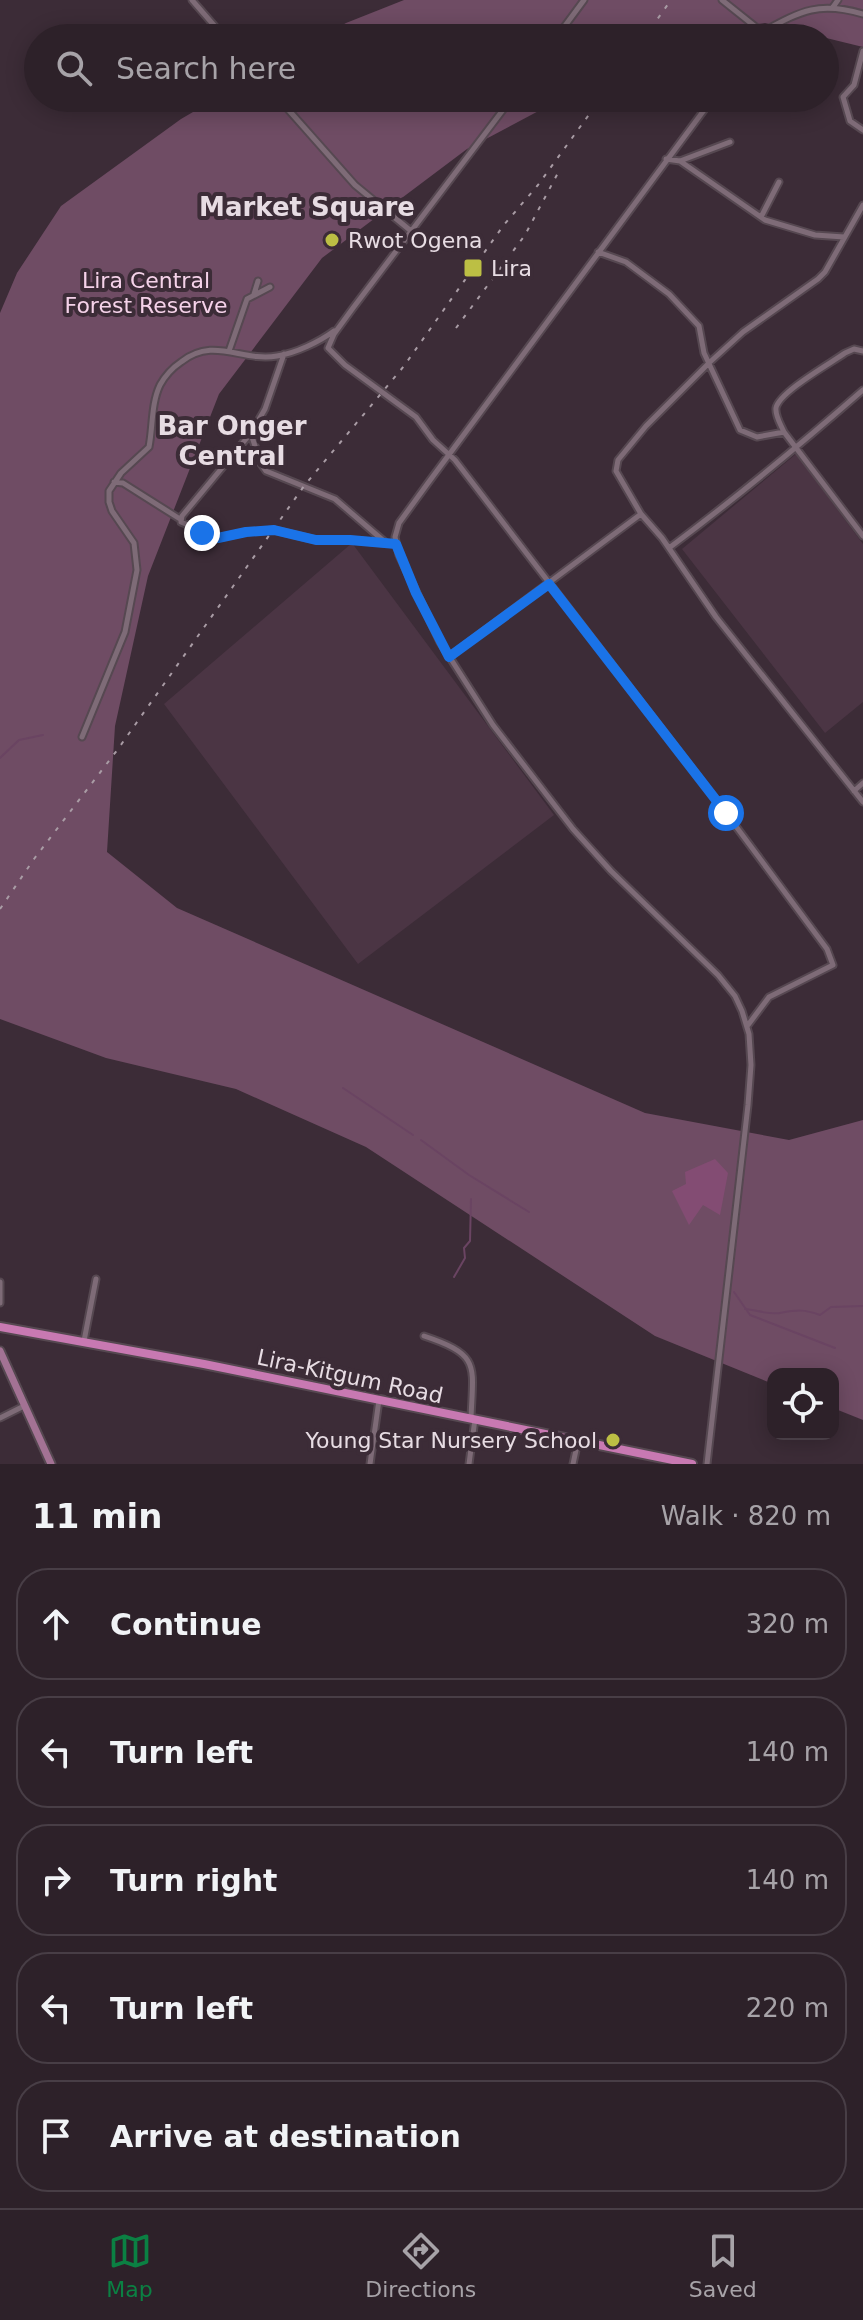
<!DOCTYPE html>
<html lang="en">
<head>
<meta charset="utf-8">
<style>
	body { margin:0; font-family:"DejaVu Sans",sans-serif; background:#352931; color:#f1f3f6 }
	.controls { position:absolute; right:24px; bottom:24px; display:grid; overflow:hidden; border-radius:16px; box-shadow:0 4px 20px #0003 }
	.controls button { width:72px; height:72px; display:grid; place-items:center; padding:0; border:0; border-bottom:2px solid #483e46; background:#2d2129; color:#f1f3f6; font:40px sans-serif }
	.stop { position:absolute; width:24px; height:24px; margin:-18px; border:6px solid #1a73e8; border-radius:50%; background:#fff }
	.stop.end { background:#1a73e8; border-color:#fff; box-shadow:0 2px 8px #0008 }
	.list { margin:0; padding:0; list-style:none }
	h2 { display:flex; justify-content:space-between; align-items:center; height:104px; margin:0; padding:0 32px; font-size:34px }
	h2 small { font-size:26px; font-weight:400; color:#a7a3a8 }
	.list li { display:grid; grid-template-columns:52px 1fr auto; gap:24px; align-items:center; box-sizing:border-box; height:112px; margin:0 16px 16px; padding:0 16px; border:2px solid #483e46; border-radius:32px }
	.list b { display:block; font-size:30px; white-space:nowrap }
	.list em { font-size:26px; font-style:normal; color:#a7a3a8 }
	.icon { flex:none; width:44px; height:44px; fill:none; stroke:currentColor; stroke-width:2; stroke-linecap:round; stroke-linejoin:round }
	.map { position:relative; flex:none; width:863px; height:1464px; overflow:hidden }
	.search { position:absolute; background:#2d2129; box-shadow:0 4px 20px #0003; left:24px; right:24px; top:24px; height:88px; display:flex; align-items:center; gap:20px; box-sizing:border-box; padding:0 28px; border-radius:44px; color:#a7a3a8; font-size:30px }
	.sheet { height:744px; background:#2d2129 }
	nav { display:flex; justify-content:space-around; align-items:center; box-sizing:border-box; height:112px; border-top:2px solid #483e46; background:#2d2129; font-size:22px; color:#a7a3a8 }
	nav a { display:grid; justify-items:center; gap:4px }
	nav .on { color:#0b8043 }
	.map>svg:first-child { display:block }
	.built { fill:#4b3544 }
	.green { fill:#6f4c64 }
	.forest { fill:#834c73 }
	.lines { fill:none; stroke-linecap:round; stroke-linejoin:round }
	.stream { stroke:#6a4462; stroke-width:2 }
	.street-casing { stroke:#564851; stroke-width:9 }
	.secondary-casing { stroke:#564851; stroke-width:11 }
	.primary-casing { stroke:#564851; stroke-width:12 }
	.street { stroke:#7e6b77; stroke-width:5 }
	.secondary { stroke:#a37294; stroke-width:7 }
	.primary { stroke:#c879b2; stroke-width:8 }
	.rail { stroke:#a99ca5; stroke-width:2; stroke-dasharray:4 8; stroke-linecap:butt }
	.route { stroke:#1a73e8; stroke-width:10 }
	.poi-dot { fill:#bcbf44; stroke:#3c2c37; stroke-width:3 }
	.labels { text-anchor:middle; stroke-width:8; stroke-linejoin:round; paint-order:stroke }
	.poi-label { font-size:22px; fill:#e7dce3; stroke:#3c2c37; text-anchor:start }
	.park-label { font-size:22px; fill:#f5d2e9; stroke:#3c2c37 }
	.street-label { font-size:22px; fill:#e7dce3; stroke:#3c2c37 }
	.quarter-label { font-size:26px; font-weight:bold; fill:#e7dce3; stroke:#3c2c37 }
</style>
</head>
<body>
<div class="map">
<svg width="863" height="1464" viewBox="0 0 863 1464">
	<rect width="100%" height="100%" fill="#3c2c37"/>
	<path class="built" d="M796 454 863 544V702L825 733 682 549Z
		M352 543 554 815 358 964 164 704Z"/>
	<path class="green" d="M404 0H863V47L765 23 687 33 677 38H320L346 23Z
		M217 98H563L467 149 322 258 219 394 148 576 115 726 107 852 177 908 645 1113 789 1140 863 1120V1420L833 1408V1374H773V1384L655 1336 366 1147 236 1089 106 1058 0 1019V313L17 273 61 206 181 119Z"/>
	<path class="forest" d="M715 1159 728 1173 720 1215 703 1205 689 1225 672 1191 686 1184 685 1172Z"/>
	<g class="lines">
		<path class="stream" d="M0 758 19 740 43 735
			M343 1088 413 1135
			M421 1140 469 1175 529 1212
			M454 1277 465 1258 464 1248 470 1241 471 1199
			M734 1292 750 1315 835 1348
			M745 1309C756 1310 770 1315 780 1313 797 1310 804 1309 820 1315L831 1307 863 1306"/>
		<g class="street-casing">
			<path id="street" d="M192 0 225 38
				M722 0 762 32
				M833 7 838 0
				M556 38 584 0
				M757 38 762 32C801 11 818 1 863 14
				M863 51 854 85 843 97 850 121 863 130
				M278 98 355 185 411 231
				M512 98 353 308 334 334 328 348 345 365 416 417 433 440 455 460 726 813 827 949 833 965 769 997 748 1025
				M666 159 680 161 730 142
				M680 161 765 220 815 235 844 237
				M761 217 779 182
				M598 252 626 262 669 294 699 326 704 353 740 430 757 437 784 432 863 536
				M254 294 258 281
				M229 351 247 299 270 287
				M284 354 265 409 251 433 182 516 181 522 218 538 246 532 274 530 316 540H350L396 544
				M784 432C781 425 775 416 776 408 779 392 831 363 845 353L854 349 863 351
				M251 434 261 464 266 471 335 499 385 542
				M114 482 123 483 180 519
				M641 514 616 471 618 460 646 426 710 362 743 332 818 279 825 272 863 205
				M669 548C736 498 800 445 863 390
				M449 657 641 514 662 538 716 617 863 802
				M82 737 125 632 137 570 134 543 112 511 109 502V491L121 473 149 447C153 427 151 404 160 385 165 376 172 368 181 362 214 336 241 362 277 356 296 353 319 342 334 331
				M854 791 863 783
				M0 1282V1303
				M424 1336C481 1355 473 1365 471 1418
				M84 1341 96 1279
				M0 1418 24 1406
				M370 1464 379 1400
				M469 1464 475 1419
				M573 1464 578 1441
				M707 1464 748 1105 751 1065 749 1034 742 1011 735 996 718 975 611 871 573 829 493 725 440 642 399 555 395 537 399 523 428 483 713 98"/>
		</g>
		<g class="secondary-casing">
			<path id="secondary" d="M0 1351 51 1464"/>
		</g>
		<g class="primary-casing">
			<path id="primary" d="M0 1327 204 1364 692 1464"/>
		</g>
		<use href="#street" class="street"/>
		<use href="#secondary" class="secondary"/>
		<use href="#primary" class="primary"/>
		<path class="rail" d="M644 38 671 0
			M456 328 525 235 559 171
			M0 909 34 859 118 749 304 486 404 366 503 226 538 185 601 98"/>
	</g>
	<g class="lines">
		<path class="route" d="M202 533 218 538 246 532 274 530 316 540H350L396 544 416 593 449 657 549 584 726 813"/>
	</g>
	<g class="poi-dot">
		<circle cx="332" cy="240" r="8"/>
		<rect x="463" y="258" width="20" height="20" rx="4"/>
		<circle cx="613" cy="1440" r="8"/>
	</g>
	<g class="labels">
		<g class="poi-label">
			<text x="348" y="248">Rwot Ogena</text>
			<text x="491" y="276">Lira</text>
			<text x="597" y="1448" text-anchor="end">Young Star Nursery School</text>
		</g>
		<g class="park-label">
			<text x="146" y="288">Lira Central<tspan x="146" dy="25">Forest Reserve</tspan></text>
		</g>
		<g class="street-label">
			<text transform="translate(350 1376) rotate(12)" y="8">Lira-Kitgum Road</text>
		</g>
		<g class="quarter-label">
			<text x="307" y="216">Market Square</text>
			<text x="232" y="435">Bar Onger<tspan x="232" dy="30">Central</tspan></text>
		</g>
	</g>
</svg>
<div class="controls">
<button><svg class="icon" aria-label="locate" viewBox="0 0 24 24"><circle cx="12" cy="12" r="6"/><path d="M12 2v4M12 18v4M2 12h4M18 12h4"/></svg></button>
</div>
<div class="stop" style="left:726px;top:813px"></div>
<div class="stop end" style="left:202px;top:533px"></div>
<div class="search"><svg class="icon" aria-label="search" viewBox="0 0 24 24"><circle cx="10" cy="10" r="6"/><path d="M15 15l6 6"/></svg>Search here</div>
</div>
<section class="sheet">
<h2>11 min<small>Walk · 820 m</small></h2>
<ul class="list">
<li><svg class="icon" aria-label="ahead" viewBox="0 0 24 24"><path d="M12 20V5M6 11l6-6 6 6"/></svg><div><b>Continue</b></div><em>320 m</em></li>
<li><svg class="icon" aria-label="left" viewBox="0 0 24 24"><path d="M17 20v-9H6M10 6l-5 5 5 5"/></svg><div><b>Turn left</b></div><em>140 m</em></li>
<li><svg class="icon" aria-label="right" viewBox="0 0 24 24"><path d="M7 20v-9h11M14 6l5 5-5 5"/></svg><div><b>Turn right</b></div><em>140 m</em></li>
<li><svg class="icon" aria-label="left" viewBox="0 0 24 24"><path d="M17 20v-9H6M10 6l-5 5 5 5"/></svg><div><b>Turn left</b></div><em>220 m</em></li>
<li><svg class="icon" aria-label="arrive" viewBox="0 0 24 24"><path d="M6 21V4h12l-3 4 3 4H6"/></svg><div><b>Arrive at destination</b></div></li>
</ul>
</section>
<nav>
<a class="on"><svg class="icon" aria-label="map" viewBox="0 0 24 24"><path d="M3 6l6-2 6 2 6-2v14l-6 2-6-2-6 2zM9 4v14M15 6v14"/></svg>Map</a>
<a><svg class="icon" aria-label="directions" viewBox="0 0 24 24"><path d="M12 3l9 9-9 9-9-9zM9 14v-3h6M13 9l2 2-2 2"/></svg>Directions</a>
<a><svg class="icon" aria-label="saved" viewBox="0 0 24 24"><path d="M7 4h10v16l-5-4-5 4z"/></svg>Saved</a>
</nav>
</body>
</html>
